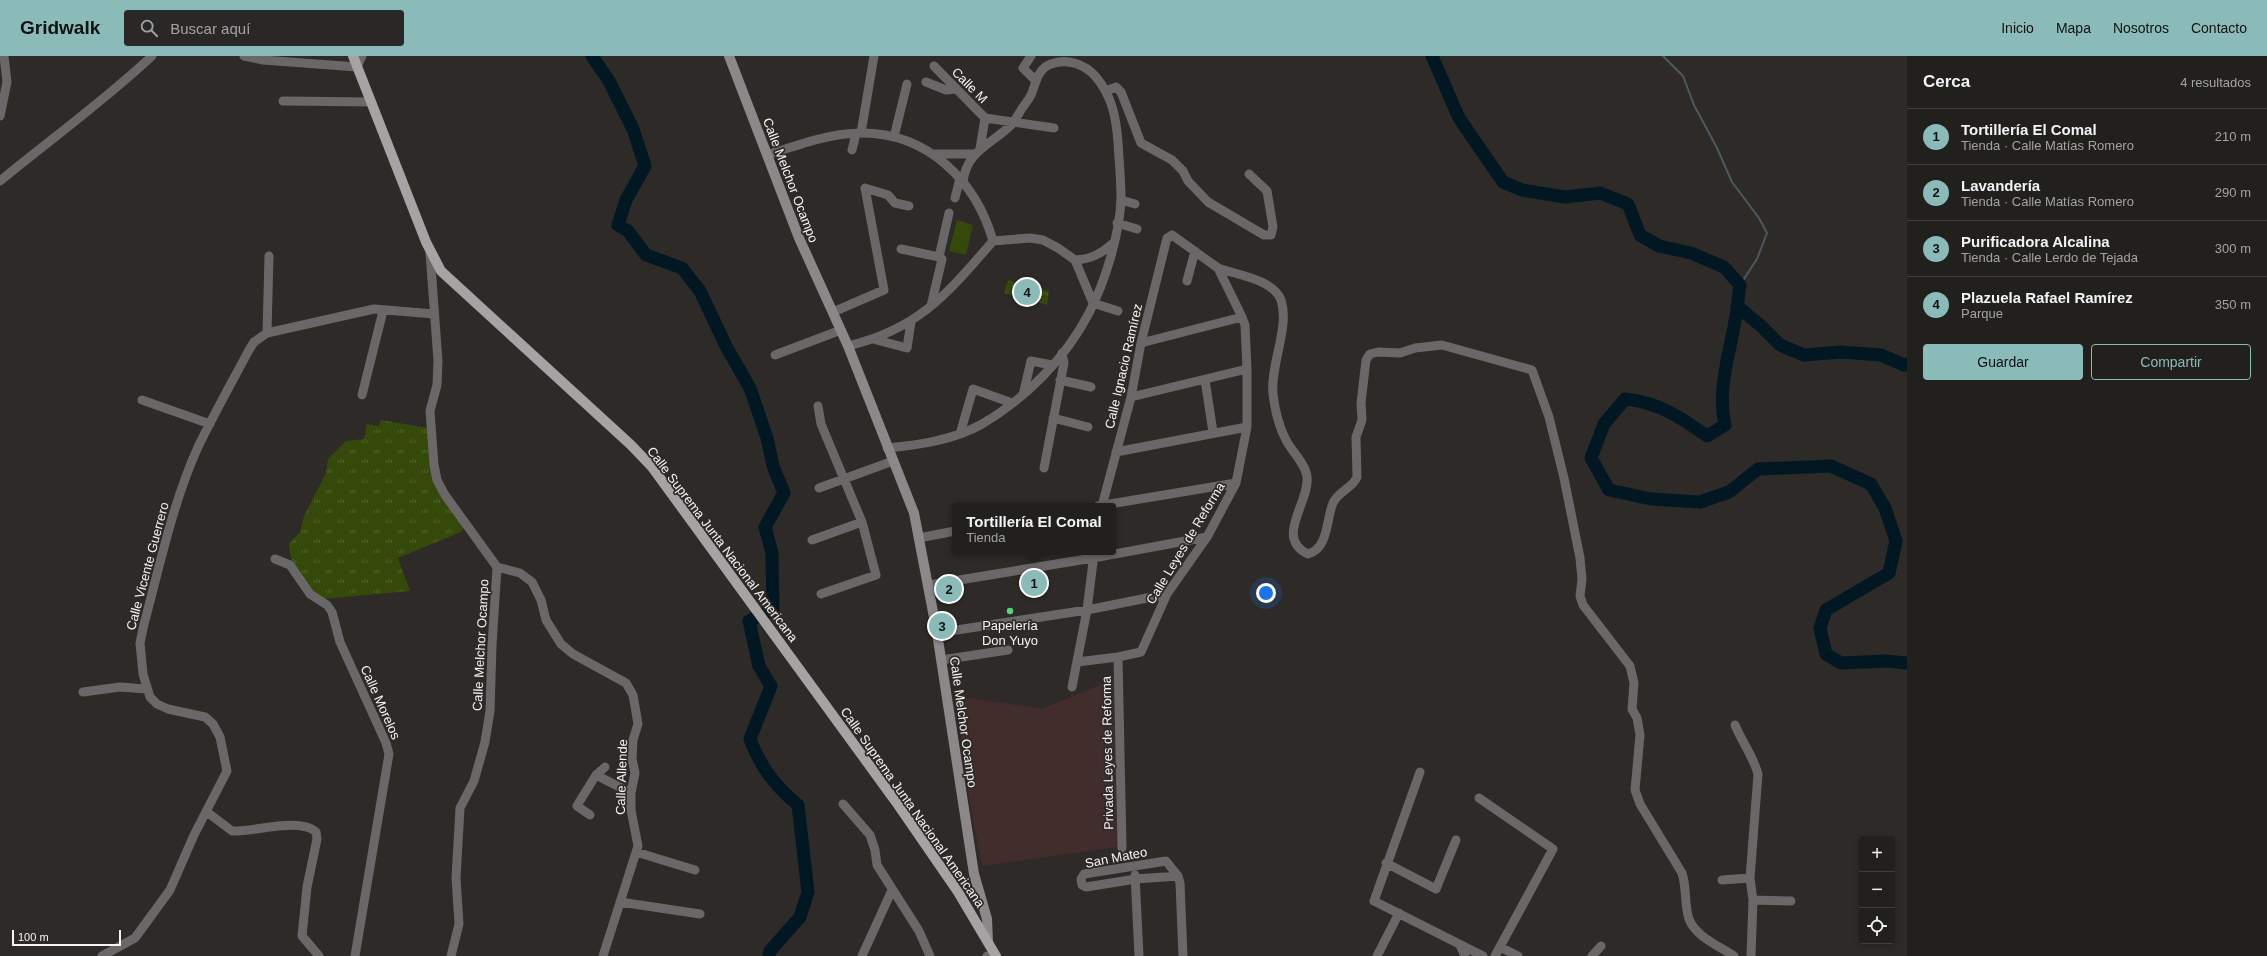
<!DOCTYPE html>
<html lang="es">
<head>
<meta charset="utf-8">
<style>
	body { margin:0; font-family:Helvetica,sans-serif; background:#2a2826; color:#f1f3f6 }
	.controls { position:absolute; right:12px; bottom:12px; display:grid; overflow:hidden; border-radius:4px; box-shadow:0 2px 6px #0003 }
	.controls button { width:36px; height:36px; display:grid; place-items:center; padding:0; border:0; border-bottom:1px solid #3f3e3b; background:#22201d; color:#f1f3f6; font:20px sans-serif }
	.scale { position:absolute; left:12px; bottom:10px; width:109px; box-sizing:border-box; padding-left:4px; border:2px solid #f6f4f2; border-top:0; font-size:11px; line-height:14px; white-space:nowrap; color:#f6f4f2; -webkit-text-stroke:3px #2d2a27; paint-order:stroke }
	.you { position:absolute; left:1266px; top:537px; width:14px; height:14px; margin:-10px; border:3px solid #fff; border-radius:50%; background:#1a73e8; box-shadow:0 0 0 6px #1a73e833 }
	.badge { display:grid; place-items:center; width:26px; height:26px; border-radius:50%; background:#8bbbb9; color:#111; font-size:13px; font-weight:700 }
	.pin { position:absolute; translate:-50% -50%; border:2px solid #fff; box-shadow:0 1px 4px #0006 }
	.popup { position:absolute; left:952px; top:447px; width:164px; height:52px; box-sizing:border-box; display:grid; place-content:center; border-radius:4px; background:#22201d; filter:drop-shadow(0 1px 3px #0005); font-size:13px; white-space:nowrap; color:#a2a3a4 }
	.popup b { font-size:15px; color:#f1f3f6 }
	.popup::after { content:''; position:absolute; left:50%; top:100%; margin-left:-8px; border:8px solid transparent; border-top-color:#22201d }
	.list { margin:0; padding:0; list-style:none }
	h2 { display:flex; justify-content:space-between; align-items:center; height:52px; margin:0; padding:0 16px; font-size:17px }
	h2 small { font-size:13px; font-weight:400; color:#a2a3a4 }
	.list li { display:grid; grid-template-columns:26px 1fr auto; gap:12px; align-items:center; box-sizing:border-box; height:56px; padding:0 16px; border-top:1px solid #3f3e3b }
	.list b { display:block; font-size:15px; white-space:nowrap }
	.list p { margin:0; font-size:13px; white-space:nowrap; color:#a2a3a4 }
	.list em { font-size:13px; font-style:normal; color:#a2a3a4 }
	.actions { display:flex; gap:8px; padding:12px 16px }
	.actions a { flex:1; padding:9px 0; border:1px solid #8bbbb9; border-radius:4px; text-align:center; font-size:14px; color:#8bbbb9 }
	.actions .main { background:#8bbbb9; color:#111 }
	.icon { flex:none; width:22px; height:22px; fill:none; stroke:currentColor; stroke-width:2; stroke-linecap:round; stroke-linejoin:round }
	.map { position:relative; flex:none; width:1907px; height:900px; overflow:hidden }
	header { display:flex; align-items:center; gap:24px; box-sizing:border-box; height:56px; padding:0 20px; background:#8bbbb9; color:#111 }
	header strong { font-size:19px }
	nav { display:flex; gap:22px; margin-inline-start:auto; font-size:14px }
	.search { width:280px; height:36px; background:#2a2826; display:flex; align-items:center; gap:10px; box-sizing:border-box; padding:0 14px; border-radius:4px; color:#a2a3a4; font-size:15px }
	main { display:flex }
	aside { flex:1; background:#22201d }
	.map>svg:first-child { display:block }
	.education { fill:#412d2b }
	.grass { fill:url(#grass-tufts) }
	.park { fill:url(#park-crowns) }
	.garden { fill:#34490a }
	.lines { fill:none; stroke-linecap:round; stroke-linejoin:round }
	.stream { stroke:#4a5a60; stroke-width:2 }
	.river { stroke:#011822; stroke-width:13 }
	.street { stroke:#696768; stroke-width:9 }
	.secondary { stroke:#8c888a; stroke-width:10 }
	.primary { stroke:#a7a2a4; stroke-width:10 }
	.poi-dot { fill:#51d673; stroke:#2d2a27; stroke-width:1.5 }
	.labels { text-anchor:middle; stroke-width:3.5; stroke-linejoin:round; paint-order:stroke }
	.street-label { font-size:13px; fill:#f6f4f2; stroke:#2d2a27 }
	.poi-label { font-size:13px; fill:#f6f4f2; stroke:#2d2a27 }
</style>
</head>
<body>
<header>
<strong>Gridwalk</strong>
<div class="search"><svg class="icon" aria-label="search" viewBox="0 0 24 24"><circle cx="10" cy="10" r="6"/><path d="M15 15l6 6"/></svg>Buscar aquí</div>
<nav><a>Inicio</a><a>Mapa</a><a>Nosotros</a><a>Contacto</a></nav>
</header>
<main>
<div class="map">
<svg width="1907" height="900" viewBox="0 0 1907 900">
	<defs>
		<pattern id="grass-tufts" width="24" height="20" patternUnits="userSpaceOnUse"><rect width="24" height="20" fill="#34490a"/><path d="M3 7l-1-3M5 7V3M7 7l1-3M15 17l-1-3M17 17v-4M19 17l1-3" fill="none" stroke="#52642e"/></pattern>
		<pattern id="park-crowns" width="20" height="18" patternUnits="userSpaceOnUse"><rect width="20" height="18" fill="#34490a"/><path d="M2 6a3 3 0 1 1 6 0M12 15a3 3 0 1 1 6 0" fill="none" stroke="#52642e"/></pattern>
	</defs>
	<rect width="100%" height="100%" fill="#2d2a27"/>
	<path class="education" d="M1114 623 1117 791 982 810 966 725 956 640 1042 653Z"/>
	<path class="grass" d="M381 364 428 372 430 408 464 470 461 476 398 502 410 535 323 543C304 530 290 510 289 488L300 476 304 460 326 417 328 403 346 385 364 383 367 368 379 370Z"/>
	<path class="park" d="M1008 224 1049 235 1047 249 1004 237Z"/>
	<path class="garden" d="M957 164 973 169 966 199 949 195Z"/>
	<g class="lines">
		<path class="stream" d="M1663 0 1683 20 1694 49 1717 92 1732 126 1759 162 1767 177 1757 203 1740 229"/>
		<path class="river" d="M592 0 609 25 633 73 645 110 626 144 618 169 628 175 646 199 682 212 700 235 727 292 750 332 767 382 773 410 784 437 765 471 772 497 773 553 749 565 759 610 771 630 750 683C761 712 775 730 798 749L808 836 800 861 770 895 769 900
			M1432 0 1459 62 1503 126 1522 134 1565 141 1600 137 1628 148 1640 179 1659 190 1691 197 1724 211 1740 229C1738 241 1738 253 1735 265 1729 300 1717 334 1725 369L1707 380C1680 361 1658 346 1625 343L1604 368 1591 402 1609 434 1651 443 1700 446 1729 436 1758 413 1831 410 1871 428 1885 452 1896 485 1889 517 1826 554 1820 572 1826 598 1841 607 1886 605 1907 607
			M1737 250 1760 269 1780 289 1804 299 1841 296 1881 299 1904 309 1907 308"/>
		<path class="street" d="M244 0 263 4 357 11 362 0
			M1031 0 1023 12 1036 25
			M934 10 985 62 1054 72
			M926 26 946 34 955 33
			M1106 35 1116 31 1121 36 1141 87 1172 104 1183 115 1188 125 1208 146 1264 179H1271L1273 171 1267 135 1249 118
			M283 45 371 46
			M0 60 7 26 4 0
			M861 77 874 0
			M894 81 907 28
			M980 93 985 62
			M852 94 856 78
			M935 98H974
			M767 99C797 89 830 77 862 77 928 77 976 125 993 185
			M0 125C51 83 104 45 152 0
			M955 142 960 122
			M1121 144 1135 148
			M1117 167 1137 173
			M901 193 939 201 942 203 931 250
			M430 197 438 305 437 329 430 355 434 409 437 424 445 439 497 511 492 590 490 655 485 686 474 725 460 752 456 822 459 868 451 900
			M939 201 949 157
			M1075 204C1091 203 1101 198 1113 187
			M1218 212C1237 219 1273 223 1281 244 1290 271 1270 309 1273 338 1275 355 1278 369 1286 384 1292 396 1306 408 1307 421 1310 446 1274 482 1308 498 1329 492 1326 463 1333 447 1338 435 1353 432 1357 421L1356 381 1362 364 1361 347 1366 304 1370 298 1378 296 1400 297 1415 292 1442 289 1532 314 1549 361 1564 422 1580 502 1582 523 1580 540 1583 549 1630 610 1634 627 1632 653 1637 662 1640 679 1635 734 1640 748 1682 817C1687 832 1684 848 1689 863 1695 880 1719 890 1734 900
			M1187 225 1195 195
			M1093 247 1118 255
			M833 256 884 234 865 132 888 139 895 147 909 150
			M267 277 269 200
			M873 283 907 292 911 266
			M1141 287 1242 261
			M848 290C919 273 947 238 993 185L1030 182 1043 184 1058 192 1075 204 1093 247
			M775 299 841 274
			M1060 324 1091 331
			M1205 324 1213 376
			M362 339 383 255
			M1023 339 1031 305 1052 309
			M1131 341 1247 313
			M142 344 210 368
			M818 350 821 368 862 466 876 519 821 538
			M1053 362 1088 371
			M960 378 973 333 1012 347
			M887 392C919 389 954 384 982 368 1025 343 1066 302 1089 257 1105 226 1120 178 1121 142 1121 123 1119 105 1118 86 1116 61 1112 40 1096 21 1085 8 1067 2 1051 8 1037 13 1036 28 1031 39 1028 45 1024 49 1021 54 1018 59 1015 65 1011 69 992 88 966 95 963 126
			M1116 396 1247 371
			M1044 412 1064 307 1062 297
			M819 432 893 405
			M1098 450 1236 427
			M919 482 955 475
			M812 484 862 466
			M275 503 290 509 310 538 327 549 332 556 340 586 386 687 389 698 355 900
			M497 511 520 517 532 526 541 544 546 564 561 588 573 598 626 627 633 639 638 668 633 684 632 703 635 717 631 737V754L638 790 603 900
			M929 529 1093 502 1207 481
			M937 577 1087 554 1167 538
			M1118 601 1122 792
			M941 604 1008 594
			M1077 606 1118 601 1141 596 1167 538 1207 481 1236 427 1247 371V313L1245 269 1242 261 1218 212 1172 179 1167 182 1141 287 1131 341 1102 450
			M1072 631 1087 554 1094 498
			M83 636 120 631 146 633
			M1735 669C1742 686 1753 700 1758 718L1750 822 1753 844 1751 900
			M1420 716 1374 845 1483 900
			M596 719 631 737
			M1479 742 1553 793 1495 900
			M843 748 870 779 875 794 877 809 919 875 930 900
			M207 756 232 775C254 776 300 761 316 776L317 783 307 831 302 880 319 900
			M590 759 577 750 578 748 596 719 605 711
			M636 796 695 814
			M1386 807 1436 833 1456 784
			M1135 819 1139 900
			M1178 820 1136 823 1086 831 1082 829 1081 823 1084 818 1166 805 1178 820 1180 827 1183 900
			M1722 824 1750 822
			M1753 844 1791 845
			M620 846 700 858
			M1460 889 1465 900
			M1500 891 1518 900
			M102 900 135 882 170 834 194 779 227 715 220 681 213 668 205 661 168 653 157 648 150 641 143 618 140 587 144 568C160 509 173 446 198 391 214 358 232 326 249 294L254 286 267 277 374 253 434 258
			M862 900 892 834
			M987 900 995 898
			M1377 900 1399 857
			M1592 900 1601 890"/>
		<path class="secondary" d="M729 0 799 182 848 290 914 457 937 577 974 818 987 863 988 886"/>
		<path class="primary" d="M353 0 426 186 441 215 631 389 652 411 896 746 958 836 996 900"/>
	</g>
	<circle class="poi-dot" cx="1010" cy="555" r="4"/>
	<g class="labels">
		<g class="street-label">
			<text transform="translate(970 29) rotate(45)" y="5">Calle M</text>
			<text transform="translate(791 124) rotate(69)" y="5">Calle Melchor Ocampo</text>
			<text transform="translate(1123 310) rotate(-77)" y="5">Calle Ignacio Ramírez</text>
			<text transform="translate(1185 487) rotate(-59)" y="5">Calle Leyes de Reforma</text>
			<text transform="translate(723 488) rotate(53)" y="5">Calle Suprema Junta Nacional Americana</text>
			<text transform="translate(147 510) rotate(-75)" y="5">Calle Vicente Guerrero</text>
			<text transform="translate(480 589) rotate(-87)" y="5">Calle Melchor Ocampo</text>
			<text transform="translate(381 646) rotate(66)" y="5">Calle Morelos</text>
			<text transform="translate(964 666) rotate(82)" y="5">Calle Melchor Ocampo</text>
			<text transform="translate(1107 697) rotate(-91)" y="5">Privada Leyes de Reforma</text>
			<text transform="translate(621 721) rotate(-88)" y="5">Calle Allende</text>
			<text transform="translate(913 751) rotate(55)" y="5">Calle Suprema Junta Nacional Americana</text>
			<text transform="translate(1116 801) rotate(-11)" y="5">San Mateo</text>
		</g>
		<g class="poi-label">
			<text x="1010" y="574">Papelería<tspan x="1010" dy="15">Don Yuyo</tspan></text>
		</g>
	</g>
</svg>
<div class="controls">
<button>+</button>
<button>−</button>
<button><svg class="icon" aria-label="locate" viewBox="0 0 24 24"><circle cx="12" cy="12" r="6"/><path d="M12 2v4M12 18v4M2 12h4M18 12h4"/></svg></button>
</div>
<div class="scale">100 m</div>
<div class="you"></div>
<div class="pin badge" style="left:1034px;top:527px">1</div>
<div class="popup"><b>Tortillería El Comal</b>Tienda</div>
<div class="pin badge" style="left:949px;top:533px">2</div>
<div class="pin badge" style="left:942px;top:570px">3</div>
<div class="pin badge" style="left:1027px;top:236px">4</div>
</div>
<aside>
<h2>Cerca<small>4 resultados</small></h2>
<ul class="list">
<li><span class="badge">1</span><div><b>Tortillería El Comal</b><p>Tienda · Calle Matías Romero</p></div><em>210 m</em></li>
<li><span class="badge">2</span><div><b>Lavandería</b><p>Tienda · Calle Matías Romero</p></div><em>290 m</em></li>
<li><span class="badge">3</span><div><b>Purificadora Alcalina</b><p>Tienda · Calle Lerdo de Tejada</p></div><em>300 m</em></li>
<li><span class="badge">4</span><div><b>Plazuela Rafael Ramírez</b><p>Parque</p></div><em>350 m</em></li>
</ul>
<div class="actions"><a class="main">Guardar</a><a>Compartir</a></div>
</aside>
</main>
</body>
</html>
